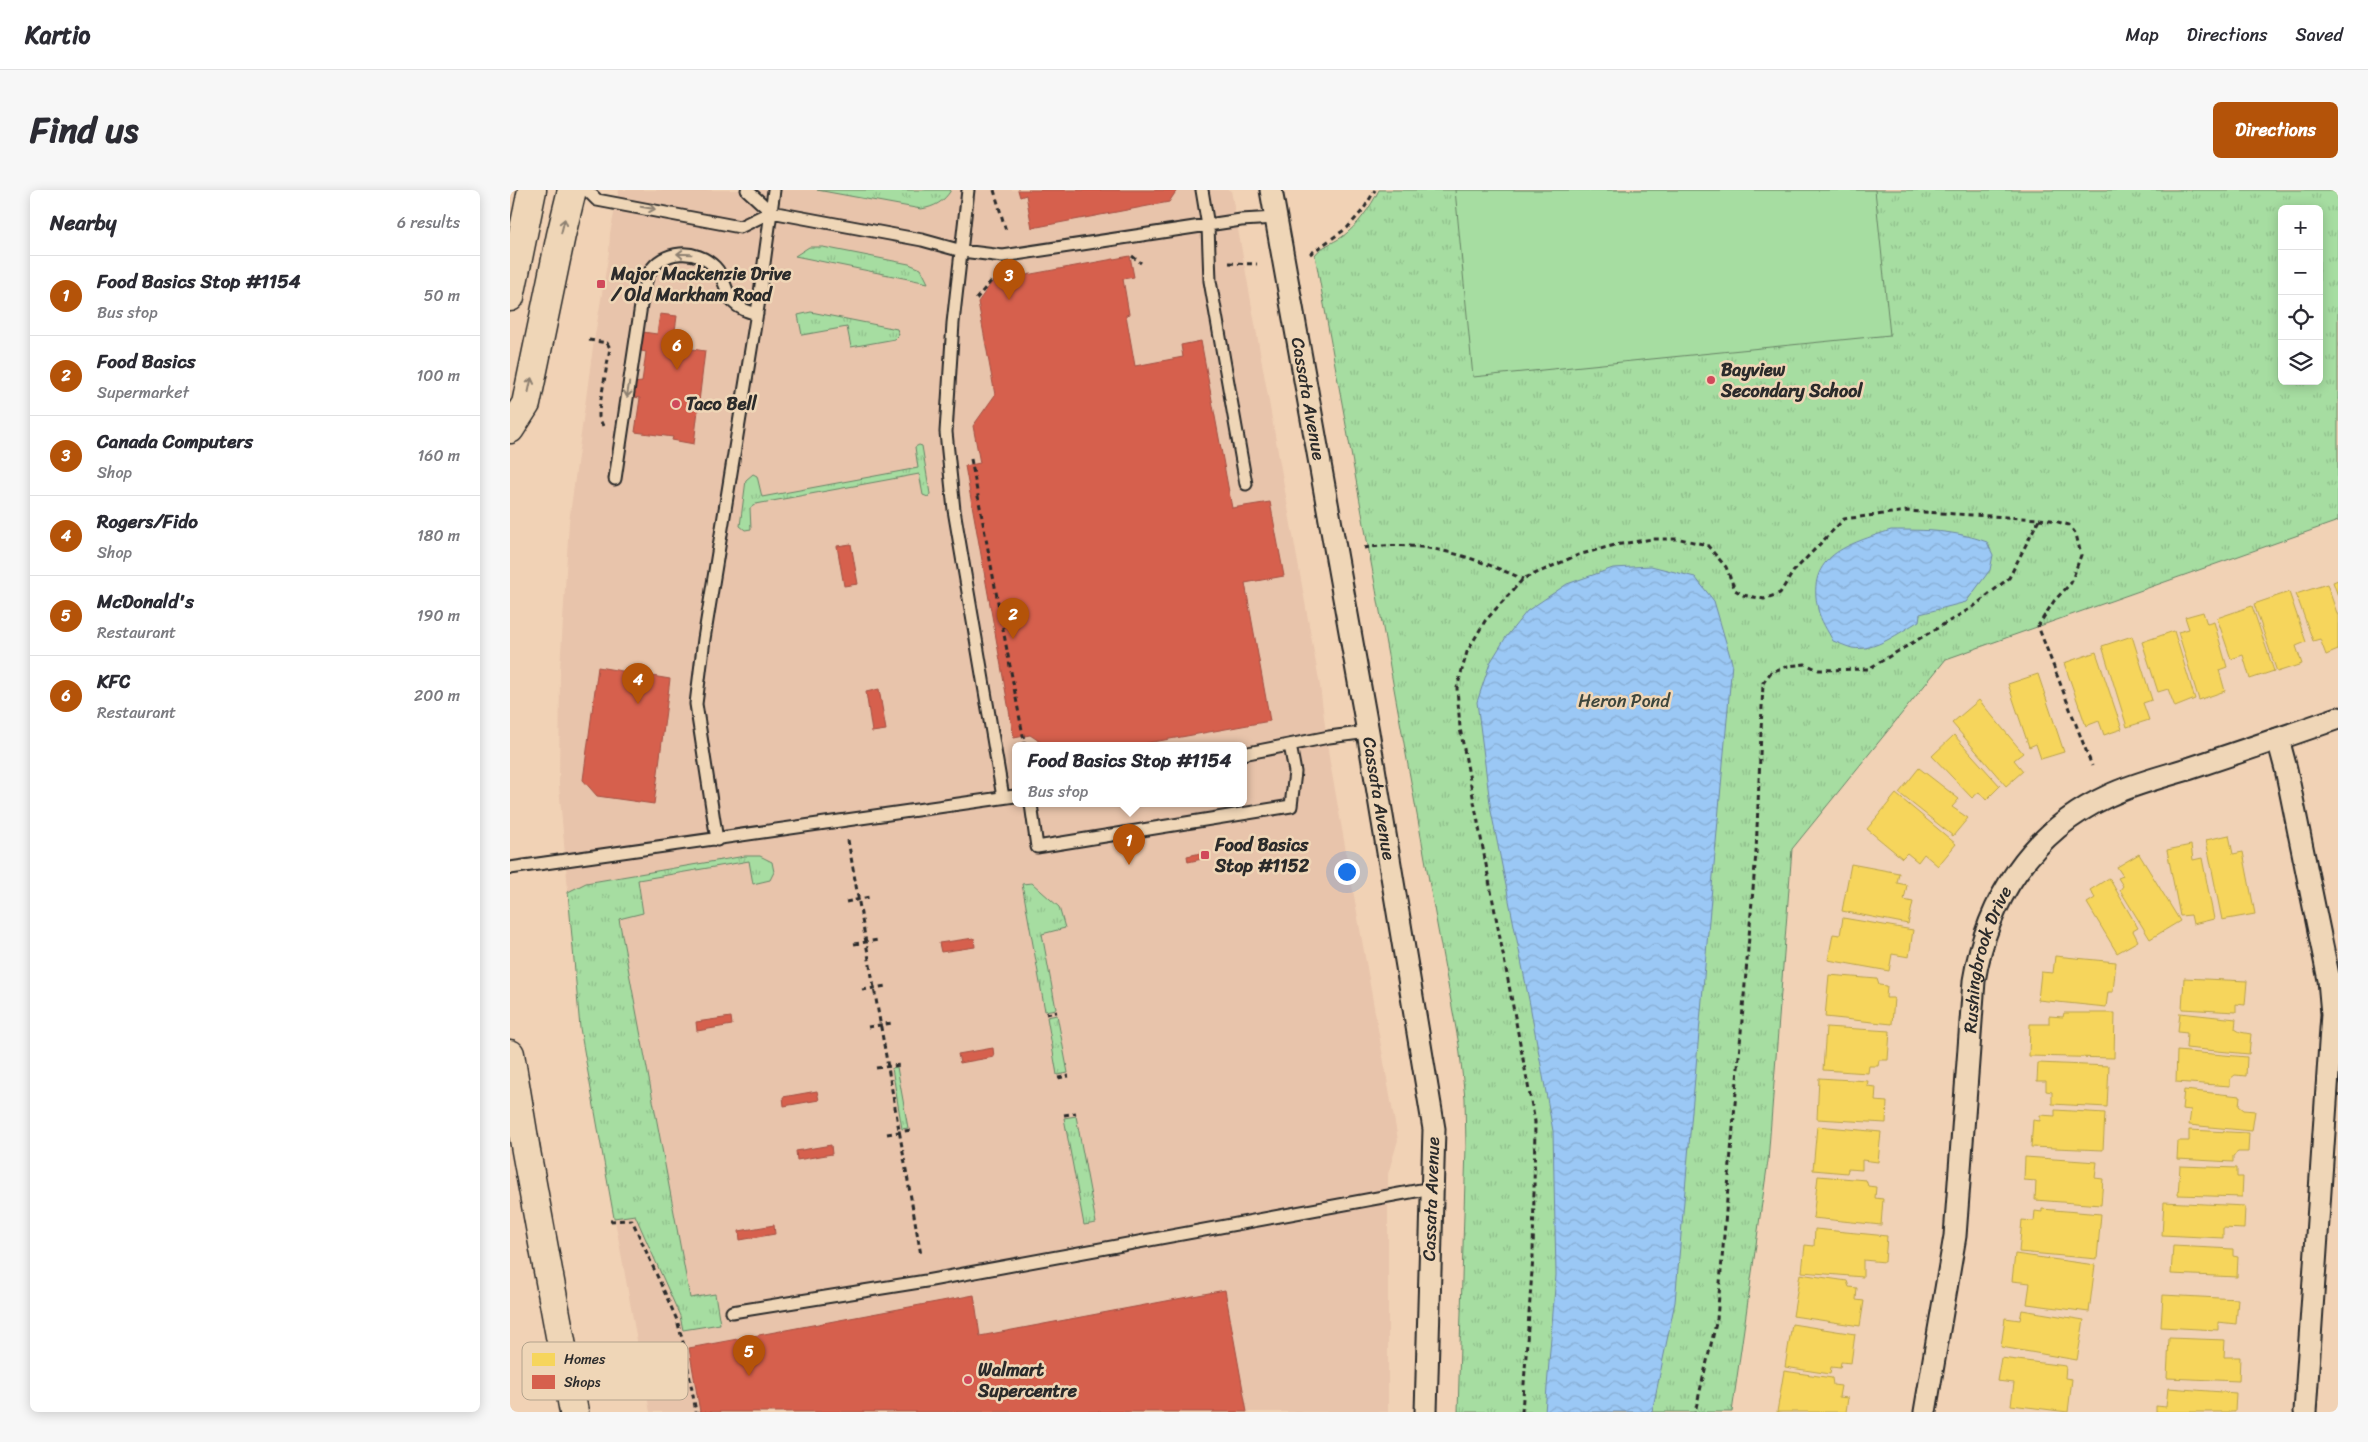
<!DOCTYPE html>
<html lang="en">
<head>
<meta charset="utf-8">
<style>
	body { margin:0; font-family:Sriracha,sans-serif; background:#f7f7f7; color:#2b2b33 }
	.controls { position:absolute; right:15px; top:15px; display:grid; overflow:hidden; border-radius:8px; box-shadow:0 2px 12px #0003 }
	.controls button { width:45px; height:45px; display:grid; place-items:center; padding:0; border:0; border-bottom:1px solid #e1e1e2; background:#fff; color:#2b2b33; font:25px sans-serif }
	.you { position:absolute; left:836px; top:681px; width:18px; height:18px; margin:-12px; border:4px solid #fff; border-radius:50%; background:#1a73e8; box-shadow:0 0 0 8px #1a73e833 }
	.badge { display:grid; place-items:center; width:32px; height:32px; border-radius:50%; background:#b45309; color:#fff; font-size:16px; font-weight:700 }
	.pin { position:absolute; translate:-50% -41px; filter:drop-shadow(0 1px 2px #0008) }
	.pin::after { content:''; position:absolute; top:26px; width:18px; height:15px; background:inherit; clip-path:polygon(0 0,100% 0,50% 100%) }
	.popup { position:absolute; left:502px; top:552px; width:235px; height:65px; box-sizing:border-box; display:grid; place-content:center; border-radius:8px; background:#fff; filter:drop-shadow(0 1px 4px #0005); font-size:16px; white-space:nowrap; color:#7c7c81 }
	.popup b { font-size:19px; color:#2b2b33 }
	.popup::after { content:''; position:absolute; left:50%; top:100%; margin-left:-10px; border:10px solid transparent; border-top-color:#fff }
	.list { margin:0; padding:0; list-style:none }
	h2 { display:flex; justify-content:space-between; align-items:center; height:65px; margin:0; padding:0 20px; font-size:21px }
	h2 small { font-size:16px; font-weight:400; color:#7c7c81 }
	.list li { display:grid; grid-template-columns:32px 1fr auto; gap:15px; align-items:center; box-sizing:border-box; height:80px; padding:0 20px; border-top:1px solid #e1e1e2 }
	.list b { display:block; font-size:19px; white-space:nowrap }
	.list p { margin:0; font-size:16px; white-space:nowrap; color:#7c7c81 }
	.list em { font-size:16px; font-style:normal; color:#7c7c81 }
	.icon { flex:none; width:28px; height:28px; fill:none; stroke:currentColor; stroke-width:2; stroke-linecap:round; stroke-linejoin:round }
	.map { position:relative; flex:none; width:1828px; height:1222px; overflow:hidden; border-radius:8px }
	header { display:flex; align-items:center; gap:30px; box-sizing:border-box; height:70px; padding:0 25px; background:#fff; border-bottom:1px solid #e1e1e2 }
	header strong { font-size:24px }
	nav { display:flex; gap:28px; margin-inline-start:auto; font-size:18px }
	.intro { display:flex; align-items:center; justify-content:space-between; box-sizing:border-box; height:120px; padding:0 30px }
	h1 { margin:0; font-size:35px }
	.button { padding:12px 22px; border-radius:8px; background:#b45309; color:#fff; font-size:18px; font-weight:700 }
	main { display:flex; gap:30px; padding:0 30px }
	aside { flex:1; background:#fff; border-radius:8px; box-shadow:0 2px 12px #0003 }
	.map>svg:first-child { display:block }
	.built { fill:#e8c4ab; fill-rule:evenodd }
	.grass { fill:url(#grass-tufts); stroke:#688466; fill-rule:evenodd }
	.pitch { fill:#a6dda1; stroke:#688466 }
	.water { fill:url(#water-waves); stroke:#6e89a4 }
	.homes { fill:#f6d55c; stroke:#b9a24d }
	.shops { fill:#d6604d; stroke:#a35043 }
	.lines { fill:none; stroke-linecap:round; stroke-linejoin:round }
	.lane-casing { stroke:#2b2b2b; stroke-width:15 }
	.street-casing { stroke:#2b2b2b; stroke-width:25 }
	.primary-casing { stroke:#2b2b2b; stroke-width:31 }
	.path { stroke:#2b2b2b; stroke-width:3; stroke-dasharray:5 4; stroke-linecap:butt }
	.lane { stroke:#efd6b7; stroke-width:11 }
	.street { stroke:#efd6b7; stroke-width:21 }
	.primary { stroke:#efd6b7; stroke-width:28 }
	.oneway { stroke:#8d8071 }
	.poi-dot { fill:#d1495b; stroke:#efd6b7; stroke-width:2 }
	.labels { text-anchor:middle; stroke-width:5; stroke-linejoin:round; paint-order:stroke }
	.poi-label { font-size:18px; font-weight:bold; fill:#2b2b2b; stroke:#efd6b7; text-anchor:start }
	.street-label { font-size:18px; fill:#2b2b2b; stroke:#efd6b7 }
	.park-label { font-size:18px; fill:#3d463d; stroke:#efd6b7 }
	.key { fill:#efd6b7; stroke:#b4a38d; stroke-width:1 }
	.key-label { font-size:14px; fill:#2b2b2b }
</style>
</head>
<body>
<header>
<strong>Kartio</strong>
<nav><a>Map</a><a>Directions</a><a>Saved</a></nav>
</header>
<div class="intro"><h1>Find us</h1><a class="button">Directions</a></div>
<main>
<aside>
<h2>Nearby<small>6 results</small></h2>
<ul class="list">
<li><span class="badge">1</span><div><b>Food Basics Stop #1154</b><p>Bus stop</p></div><em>50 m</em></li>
<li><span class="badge">2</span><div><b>Food Basics</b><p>Supermarket</p></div><em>100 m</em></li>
<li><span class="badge">3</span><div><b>Canada Computers</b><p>Shop</p></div><em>160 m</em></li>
<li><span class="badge">4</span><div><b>Rogers/Fido</b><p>Shop</p></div><em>180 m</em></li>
<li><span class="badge">5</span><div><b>McDonald's</b><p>Restaurant</p></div><em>190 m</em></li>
<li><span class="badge">6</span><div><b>KFC</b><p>Restaurant</p></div><em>200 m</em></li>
</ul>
</aside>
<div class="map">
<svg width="1828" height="1222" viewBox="0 0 1828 1222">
	<defs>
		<pattern id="grass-tufts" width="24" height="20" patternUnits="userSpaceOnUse" patternTransform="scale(1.25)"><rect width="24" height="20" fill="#a6dda1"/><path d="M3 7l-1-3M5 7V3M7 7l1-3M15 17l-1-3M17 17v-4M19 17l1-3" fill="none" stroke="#8fbe8b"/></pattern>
		<pattern id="water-waves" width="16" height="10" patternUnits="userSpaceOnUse" patternTransform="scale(1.25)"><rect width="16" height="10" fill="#9bc8f5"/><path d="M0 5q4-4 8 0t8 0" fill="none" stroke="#86acd2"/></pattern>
	</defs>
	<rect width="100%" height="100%" fill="#f1d2b5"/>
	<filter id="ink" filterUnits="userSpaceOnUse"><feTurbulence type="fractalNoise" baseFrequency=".02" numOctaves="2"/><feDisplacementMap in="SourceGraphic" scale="10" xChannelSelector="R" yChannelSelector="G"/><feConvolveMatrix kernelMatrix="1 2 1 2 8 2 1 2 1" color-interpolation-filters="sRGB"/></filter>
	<g filter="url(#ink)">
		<path class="built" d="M109 0H721L810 496 819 567 888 950 878 984V1222H140L70 838 49 596 50 479 59 332 83 157 99 62 100 43ZM505 556H733V614H505Z"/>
		<path class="grass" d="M307 0H441C434 12 424 17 411 19Z
			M869 0H1828V331L1436 469 1282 659 1258 971 1222 1222H948L956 957 955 908 949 855 805 65C810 57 823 53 832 47 848 35 860 18 869 0ZM1772 19H1809V191H1772Z
			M299 57H313L399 74 411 79 418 93 285 66Z
			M301 122 387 139 389 145 385 149 341 157 337 137 292 145 288 125Z
			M409 255 412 256 420 304 418 307 413 305 409 284 246 314 240 318 241 339 235 340 230 336 236 290 243 284 247 286 252 307 408 278 405 257Z
			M235 666H250L262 672 264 682 260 690 243 694 239 671 128 690 133 723 109 729 180 1108 205 1104 210 1134 173 1140 170 1126 125 1025 104 1028 70 838 58 702 76 693Z
			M522 693 549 717 555 738 532 744 546 819 535 821 512 694Z
			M547 825 558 883 547 885 537 827Z
			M387 877 398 938 392 939 382 878Z
			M566 926 586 1033 574 1035 554 928Z"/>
		<path class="pitch" d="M945 0H1365L1380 145 963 187Z"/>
		<path class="water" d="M1381 340C1416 340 1444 340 1477 352L1483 365 1480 380 1456 412 1410 424 1409 431C1390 442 1365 462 1342 458 1335 456 1329 453 1323 451 1318 441 1310 430 1308 419 1295 365 1339 354 1381 340Z
			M1141 376 1185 387 1204 411 1222 473 1165 1112 1142 1222H1035L1046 1085 1043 941 1020 815 981 621 967 512 980 473 996 447 1017 421 1057 394 1103 378Z"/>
		<path class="homes" d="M1828 390V406L1823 392Z
			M1817 394 1828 426V460L1816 465 1810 449 1803 451 1786 404Z
			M1779 402 1796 452 1786 456 1792 474 1767 482 1744 414Z
			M1742 416 1764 481 1740 489 1733 465 1721 469 1707 428Z
			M1693 422 1697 434 1704 432 1717 477 1709 480 1715 501 1689 510 1668 442 1679 439 1675 427Z
			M1664 441 1685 509 1665 517 1658 499 1648 502 1632 452Z
			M1622 446 1642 510 1633 513 1639 530 1617 537 1592 456Z
			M1586 462 1612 539 1594 545 1589 531 1576 536 1554 473Z
			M1528 484 1554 562 1531 569 1526 554 1519 557 1498 494Z
			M1469 510 1513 563 1504 570 1513 581 1496 596 1442 533Z
			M1444 545 1490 596 1476 610 1469 602 1462 608 1422 566Z
			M1409 578 1449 609 1442 617 1458 628 1443 646 1389 603Z
			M1386 604 1446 654 1428 676 1414 664 1408 672 1397 663 1392 668 1357 639Z
			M1719 645 1723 664 1733 662 1745 724 1712 730 1696 650Z
			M1681 655 1683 670 1692 668 1704 729 1683 734 1681 725 1670 726 1657 660Z
			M1629 664 1670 731 1640 749 1610 700 1613 696 1608 688 1613 686 1607 677Z
			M1341 674 1389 683 1387 693 1397 695 1394 710 1403 712 1398 734 1332 721Z
			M1599 688 1628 738 1623 741 1628 751 1607 763 1577 713 1585 708 1580 700Z
			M1333 728 1403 740 1399 767 1382 764 1379 781 1318 770 1323 744 1330 745Z
			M1545 766 1606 772 1603 802H1598L1596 817 1528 810 1531 782 1543 783Z
			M1319 785 1367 789 1369 795 1377 796 1376 808H1384L1382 834 1315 827Z
			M1674 788 1737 791 1735 815 1726 814V822L1672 819Z
			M1554 823H1605L1604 868 1519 866 1520 834H1539V826L1553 827Z
			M1670 823 1726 829 1725 839 1730 842 1741 844 1739 864 1676 858 1677 843 1668 842Z
			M1316 837 1380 841 1378 870H1369L1368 876H1359L1358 883 1313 880Z
			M1667 861 1737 867 1736 886 1725 885 1720 889V896L1666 892Z
			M1528 873 1599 876 1597 917 1542 914V902L1536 901V891H1527Z
			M1309 888 1358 891 1357 896 1366 897 1365 911 1377 912 1376 933 1307 929Z
			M1674 900 1730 906 1729 916 1734 920 1745 921 1742 941 1679 935 1681 920 1672 919Z
			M1545 920 1595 923 1593 960 1521 957 1523 930 1530 931V925L1545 926Z
			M1307 936 1371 942 1368 972 1352 970V980L1338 979 1337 983 1303 980Z
			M1679 940 1739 943 1738 962H1728L1723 966V972L1667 969 1668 951H1679Z
			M1515 967 1587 972 1585 988 1593 989 1591 1015 1525 1010 1526 991 1514 990Z
			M1670 976 1727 978V987H1733L1732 1007 1668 1005Z
			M1308 986 1356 990 1358 996 1366 997 1365 1008 1373 1009 1371 1035 1303 1028Z
			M1654 1012 1735 1016 1734 1039 1713 1038V1048L1652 1045Z
			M1532 1019 1591 1024 1587 1069 1509 1062 1512 1030 1524 1031 1525 1021 1532 1022Z
			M1305 1039 1377 1046 1375 1072 1353 1070V1087L1292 1082 1295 1055 1304 1056Z
			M1663 1056 1723 1059V1066L1728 1067 1727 1087 1661 1084Z
			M1505 1064 1585 1075 1579 1122 1517 1114 1520 1093 1502 1091Z
			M1290 1084 1337 1091 1339 1097 1347 1098 1346 1110 1354 1111 1350 1136 1283 1126Z
			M1653 1105 1728 1109 1726 1134 1708 1132V1140L1651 1137Z
			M1512 1120 1574 1130 1567 1170 1491 1157 1495 1128 1510 1130Z
			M1282 1134 1345 1144 1341 1173 1331 1172 1330 1178 1321 1177 1320 1184 1275 1177Z
			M1659 1148 1715 1150 1714 1167H1730L1729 1191 1657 1188Z
			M1491 1168 1556 1176 1555 1188 1562 1189 1558 1222 1501 1215 1504 1193 1487 1191Z
			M1274 1181 1322 1188 1323 1195 1331 1196 1329 1207 1338 1208 1336 1222H1267Z
			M1658 1198 1726 1203 1725 1222H1646V1216L1656 1217Z"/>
		<path class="shops" d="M508 0H667L659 12 522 38 516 5 510 7Z
			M620 66 624 87 613 89 619 124 616 125 625 176 673 167 671 155 691 151 722 318 760 312 774 386 735 393 760 531 621 556H537L520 545 504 548 455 276 470 273 463 236 485 205 468 112 483 91Z
			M150 124 167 126 163 156 195 161 184 254 162 250 163 247 125 242 130 208 124 207 121 204 123 193 132 192 136 162 131 161 133 142 147 144Z
			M341 354 348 394 334 396 327 356Z
			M88 477 160 489 144 614 87 606 73 590Z
			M369 499 376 540 362 542 356 502Z
			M691 663 692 669 678 672 677 666Z
			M464 748 465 757 431 762 429 753Z
			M221 827 222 835 187 841 186 832Z
			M483 858 484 867 450 873 448 864Z
			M307 901 309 910 274 916 273 907Z
			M321 955 322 964 287 970 286 961Z
			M264 1035 265 1044 230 1050 229 1041Z
			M715 1100 737 1222H190L179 1158 464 1105 470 1146Z"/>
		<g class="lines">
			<g class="lane-casing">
				<path id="lane" d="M77 0 87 10 230 37 261 22
					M237 0 261 22 412 50 452 61 493 66 731 30 766 28
					M458 0 443 133 436 242 444 320 493 607
					M692 0 698 36 700 91 736 294
					M105 289 133 102C135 96 136 89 139 83 153 59 186 58 205 77 215 87 215 102 223 112 230 119 237 121 247 124
					M733 564 819 547 858 542
					M521 614 527 657 781 616 785 582 780 555
					M207 650 186 514 194 449 249 110 264 0
					M0 678 505 606
					M222 1122 416 1091 922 998"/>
			</g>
			<g class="street-casing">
				<g id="street">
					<path id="s1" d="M761 0 858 542 924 939 916 1222"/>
					<path d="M1768 549 1776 579 1819 790 1822 824 1795 1222"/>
					<path id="s2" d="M1415 1222 1445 1046 1464 791C1477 710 1522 641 1598 606 1625 593 1656 586 1684 577 1732 561 1780 545 1828 528"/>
				</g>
			</g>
			<g class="primary-casing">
				<path id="primary" d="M0 107 22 0
					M0 239 16 214 51 45 62 0
					M0 864 16 961 64 1222"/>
			</g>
			<path class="path" d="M484 0 496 41
				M800 64 837 38 853 20 865 0
				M622 66 631 73
				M719 73 747 74
				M466 109 482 90 496 88
				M79 150 97 153 100 158 89 220V227L93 236
				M461 269 515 556
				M1529 329 1541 330 1559 335 1566 344 1571 365 1561 393 1544 411 1528 436 1582 576
				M854 358C913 349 960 366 1013 389
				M338 650 411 1065
				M336 712 360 707
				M344 754 368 750
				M352 800 376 796
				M536 824 547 822
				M358 837 382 833
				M366 878 390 875
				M548 888 559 886
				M554 925 566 923
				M377 944 401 940
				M100 1031 122 1030 167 1130 174 1156 186 1222
				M1012 1222 1023 1067 1025 932 950 538 947 498 957 462 975 431 1013 389 1068 365 1105 355 1142 349H1170L1197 355 1216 377 1225 400 1233 405 1254 409 1270 403 1283 382 1334 329 1397 321 1529 329 1499 388 1463 417 1358 479 1309 480 1295 474 1278 476 1261 482 1253 493 1246 663 1207 1129 1185 1222"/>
			<use href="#lane" class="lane"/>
			<use href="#street" class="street"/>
			<use href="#primary" class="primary"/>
		</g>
		<defs><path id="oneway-shaft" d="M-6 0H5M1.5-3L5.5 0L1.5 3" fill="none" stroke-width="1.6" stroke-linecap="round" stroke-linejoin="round" transform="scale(1.25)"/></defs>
		<g class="oneway">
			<use href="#oneway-shaft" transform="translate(138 18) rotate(10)"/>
			<use href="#oneway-shaft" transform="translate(53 36) rotate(-76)"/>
			<use href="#oneway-shaft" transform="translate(174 64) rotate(-178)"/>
			<use href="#oneway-shaft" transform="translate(20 195) rotate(-78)"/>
			<use href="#oneway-shaft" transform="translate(118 200) rotate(99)"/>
		</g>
	</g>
	<g class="poi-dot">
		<rect x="86" y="89" width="10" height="10" rx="2.5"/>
		<circle cx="1201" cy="190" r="5"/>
		<circle cx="166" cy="214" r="5"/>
		<rect x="690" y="660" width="10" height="10" rx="2.5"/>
		<circle cx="458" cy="1190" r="5"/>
	</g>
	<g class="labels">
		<g class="poi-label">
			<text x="101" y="90">Major Mackenzie Drive<tspan x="101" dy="21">/ Old Markham Road</tspan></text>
			<text x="1211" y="186">Bayview<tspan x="1211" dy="21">Secondary School</tspan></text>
			<text x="176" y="220">Taco Bell</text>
			<text x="705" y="661">Food Basics<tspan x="705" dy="21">Stop #1152</tspan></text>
			<text x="468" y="1186">Walmart<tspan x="468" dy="21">Supercentre</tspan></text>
		</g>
		<g class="street-label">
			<text dy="6" stroke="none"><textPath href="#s1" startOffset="212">Cassata Avenue</textPath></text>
			<text dy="6" stroke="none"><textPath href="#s1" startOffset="618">Cassata Avenue</textPath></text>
			<text dy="6" stroke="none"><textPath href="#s2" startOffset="458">Rushingbrook Drive</textPath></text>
			<text transform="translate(921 1009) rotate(-88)" y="6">Cassata Avenue</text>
		</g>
		<g class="park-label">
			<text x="1114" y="517">Heron Pond</text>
		</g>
	</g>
	<rect x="12" y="1152" width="166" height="58" rx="8" class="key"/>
	<rect x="22" y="1163" width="23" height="13" fill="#f6d55c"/>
	<rect x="22" y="1185" width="23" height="14" fill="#d6604d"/>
	<g class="key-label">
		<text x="54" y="1174">Homes</text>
		<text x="54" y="1197">Shops</text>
	</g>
</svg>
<div class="controls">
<button>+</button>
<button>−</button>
<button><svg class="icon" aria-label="locate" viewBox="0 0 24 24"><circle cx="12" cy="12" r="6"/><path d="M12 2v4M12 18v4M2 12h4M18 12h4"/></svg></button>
<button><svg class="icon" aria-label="layers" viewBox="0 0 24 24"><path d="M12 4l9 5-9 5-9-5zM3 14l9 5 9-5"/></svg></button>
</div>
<div class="you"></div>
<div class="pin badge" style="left:619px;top:675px">1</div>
<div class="popup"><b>Food Basics Stop #1154</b>Bus stop</div>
<div class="pin badge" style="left:503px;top:449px">2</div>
<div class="pin badge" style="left:499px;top:110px">3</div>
<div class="pin badge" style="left:128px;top:514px">4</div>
<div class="pin badge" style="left:239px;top:1186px">5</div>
<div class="pin badge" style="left:167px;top:180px">6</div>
</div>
</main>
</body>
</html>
